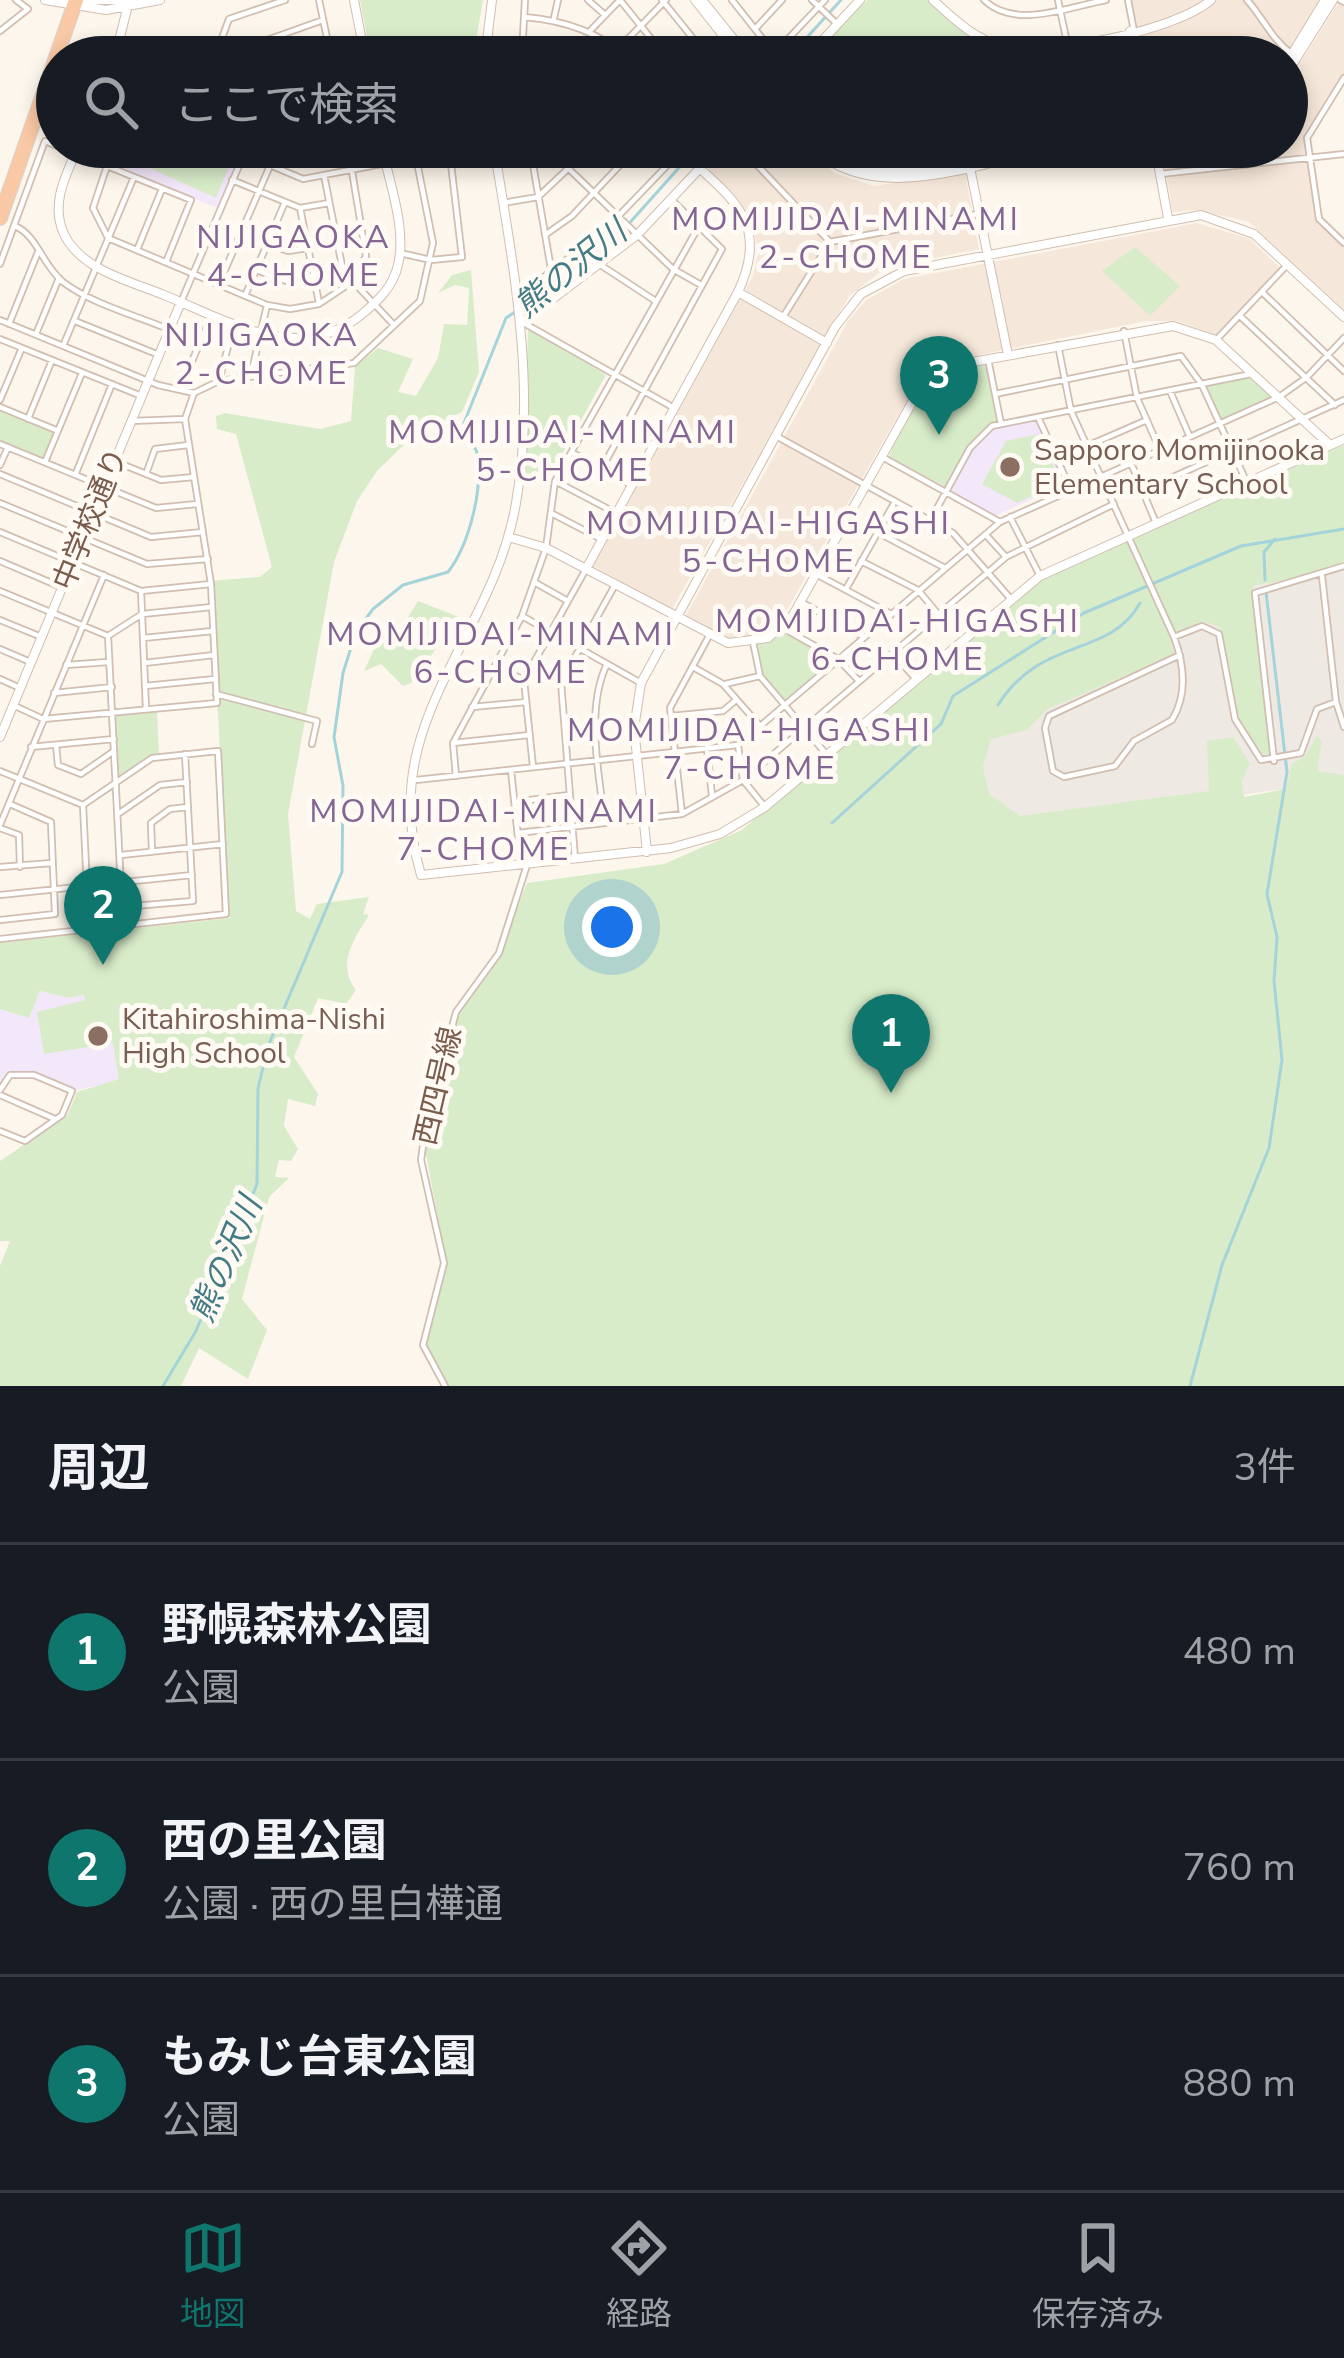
<!DOCTYPE html>
<html lang="ja">
<head>
<meta charset="utf-8">
<style>
	body { margin:0; font-family:"Nunito Sans","Noto Sans JP",sans-serif; background:#20242c; color:#f1f3f6 }
	.you { position:absolute; left:612px; top:927px; width:42px; height:42px; margin:-30px; border:9px solid #fff; border-radius:50%; background:#1a73e8; box-shadow:0 0 0 18px #1a73e833 }
	.badge { display:grid; place-items:center; width:78px; height:78px; border-radius:50%; background:#0f766e; color:#fff; font-size:39px; font-weight:700 }
	.pin { position:absolute; translate:-50% -99px; filter:drop-shadow(0 3px 6px #0008) }
	.pin::after { content:''; position:absolute; top:63px; width:42px; height:36px; background:inherit; clip-path:polygon(0 0,100% 0,50% 100%) }
	.list { margin:0; padding:0; list-style:none }
	h2 { display:flex; justify-content:space-between; align-items:center; height:156px; margin:0; padding:0 48px; font-size:51px }
	h2 small { font-size:39px; font-weight:400; color:#9ea1a6 }
	.list li { display:grid; grid-template-columns:78px 1fr auto; gap:36px; align-items:center; box-sizing:border-box; height:216px; padding:0 48px; border-top:3px solid #363941 }
	.list b { display:block; font-size:45px; white-space:nowrap }
	.list p { margin:0; font-size:39px; white-space:nowrap; color:#9ea1a6 }
	.list em { font-size:39px; font-style:normal; color:#9ea1a6 }
	.icon { flex:none; width:66px; height:66px; fill:none; stroke:currentColor; stroke-width:2; stroke-linecap:round; stroke-linejoin:round }
	.map { position:relative; flex:none; width:1344px; height:1386px; overflow:hidden }
	.search { position:absolute; background:#171b24; box-shadow:0 6px 18px #0003; left:36px; right:36px; top:36px; height:132px; display:flex; align-items:center; gap:30px; box-sizing:border-box; padding:0 42px; border-radius:66px; color:#9ea1a6; font-size:45px }
	.sheet { height:804px; background:#171b24 }
	nav { display:flex; justify-content:space-around; align-items:center; box-sizing:border-box; height:168px; border-top:3px solid #363941; background:#171b24; font-size:33px; color:#9ea1a6 }
	nav a { display:grid; justify-items:center; gap:6px }
	nav .on { color:#0f766e }
	.map>svg:first-child { display:block }
	.residential { fill:#f5e8da }
	.industrial { fill:#efe9e4 }
	.education { fill:#f3e8fa }
	.green { fill:#d8ecc9 }
	.lines { fill:none; stroke-linecap:round; stroke-linejoin:round }
	.stream { stroke:#a5d3da; stroke-width:3 }
	.minor-casing { stroke:#d1beb0; stroke-width:8 }
	.tertiary-casing { stroke:#d1beb0; stroke-width:10 }
	.trunk-casing { stroke:#dad1cd; stroke-width:16 }
	.minor { stroke:#fff; stroke-width:4.5 }
	.tertiary { stroke:#fff; stroke-width:8 }
	.trunk { stroke:#f9c8a4; stroke-width:14 }
	.education-dot { fill:#8d6e63; stroke:#fffaf3; stroke-width:4.5 }
	.labels { text-anchor:middle; stroke-width:10; stroke-linejoin:round; paint-order:stroke }
	.education-label { font-size:30px; fill:#785e54; stroke:#fffaf3; text-anchor:start }
	.street-label { font-size:30px; fill:#7a5c4d; stroke:#fffaf3 }
	.neighbourhood-label { font-size:33px; letter-spacing:3px; fill:#846695; stroke:#fffaf3 }
	.water-label { font-size:33px; font-style:italic; fill:#437c86; stroke:#fffaf3 }
</style>
</head>
<body>
<div class="map">
<svg width="1344" height="1386" viewBox="0 0 1344 1386">
	<rect width="100%" height="100%" fill="#fdf6ec"/>
	<path class="residential" d="M1131 0H1319L1285 57H1142Z
		M1340 0H1344V74L1306 137 1317 220 1344 246V310L1249 222 1197 210 1173 212 1161 147H1287V84Z
		M729 147H805L834 173 874 186 965 172 979 249 901 265 879 273 849 296 672 609 593 566 753 276 758 254 752 218 708 169Z
		M1197 223 1250 239 1280 268 1217 335 1177 321H1146L969 357 937 371 916 387 893 424 779 624 752 637 731 638 685 617 848 321 866 300 904 279Z"/>
	<path class="industrial" d="M1344 564V785L1268 791 971 835 977 769 990 735 1252 587Z"/>
	<path class="education" d="M84 147H244L217 208 83 152Z
		M1035 420 1065 484 995 516 951 491 973 449 993 429Z
		M122 988 190 997 195 1041 161 1071 100 1085 77 1090 33 1072 6 1073 0 1084V1009L29 1018 40 991 69 998Z"/>
	<path class="green" d="M360 0H483L473 57H371Z
		M867 0H929L990 46 1017 53 1067 48 1068 57H813Z
		M146 147H237L216 198 139 163Z
		M834 147H996C943 157 883 180 834 147Z
		M1135 247 1180 286 1150 316 1102 271Z
		M471 270 479 372 462 412 416 433 377 471 357 501 334 562 288 814 296 911 310 919 317 904 369 897 363 914 369 915C354 939 336 964 356 990L346 1004 318 998 294 1057 318 1094 315 1106 288 1099 284 1126 298 1149 291 1161 279 1160 275 1177 289 1178 269 1197 242 1299 267 1330 248 1379 199 1348 181 1386H0V1266L10 1241H0V1161L67 1116 77 1092 119 1079 113 1043 44 1054 37 1012 85 1000 84 995 69 998 40 991 29 1018 0 1009V943L230 918 210 581 260 577 272 567 236 434 217 429 216 416 225 413 320 429 351 421 355 367 378 348 413 359 398 392 416 396 438 358 444 324 467 325 469 288 455 285 438 293 452 275Z
		M528 328 606 375 549 478H524Z
		M987 365 998 420 968 446 946 487 889 457C906 414 936 368 987 365Z
		M1253 374 1279 397 1220 423 1202 385Z
		M0 407 57 431 45 462 0 444Z
		M1039 434 1061 483 1017 503 982 484 1006 441Z
		M1344 445V561L1322 572 1254 586 1252 592 1270 755 1262 754 1237 717 1220 627 1201 621 1169 637 1174 654 1046 710 1027 730 991 739 983 767 989 794 1020 816 1209 791 1207 741 1233 737 1250 763 1242 781 1244 797 1286 789 1292 764 1305 756 1317 736 1322 741 1317 771 1344 775V1386H447L424 1344 446 1262 424 1144 456 1010 502 945 527 883 664 864 742 830 1002 609 1054 572Z
		M418 601 459 617 411 683 403 686 381 664 364 671 384 628 397 621 399 632Z
		M783 628 838 659 785 705 760 676 753 642Z
		M157 708 159 757 116 783 113 712Z"/>
	<g class="lines">
		<path class="stream" d="M789 57 841 0
			M523 306 625 228 685 161
			M1265 580 1264 552 1275 539
			M998 705C1042 635 1109 659 1140 603
			M832 823 941 724 953 696 1084 613 1241 546 1344 529
			M163 1386 196 1331 257 1184 258 1088 269 1044 342 872 343 786 334 737 343 673 356 632 373 609 403 585 448 572C469 545 482 492 478 458 477 443 464 438 464 423L506 318 515 312
			M1190 1386 1222 1265 1269 1148 1282 1060 1274 981 1277 937 1267 894 1287 772 1266 592"/>
		<g class="minor-casing">
			<path id="minor" d="M319 0 331 57
				M588 0 605 15
				M620 0 666 57
				M662 0 708 57
				M732 0 773 52
				M812 0 837 24
				M984 0C1015 30 1068 7 1106 0
				M1058 0 1070 57
				M1128 0 1134 31
				M1247 0C1264 19 1272 40 1292 54
				M1340 0 1344 2
				M524 17C561 20 598 31 626 57
				M554 18 558 0
				M755 29 782 0
				M0 31 28 9 16 0
				M589 32 618 2
				M620 47 666 0
				M522 54 525 0
				M215 57 229 19 285 0
				M246 57 253 45 323 20
				M312 57 329 50
				M678 57 694 40
				M771 57 825 0
				M1344 78 1307 138 1319 219 1344 243
				M60 147 191 200 166 262
				M301 147H320
				M530 147 551 269
				M566 147 570 170 673 269 701 285
				M740 147 830 242 978 214
				M270 165 303 179 450 151
				M107 166 93 208 108 238 267 305 290 309 319 304 352 282 366 256 348 147
				M1160 174 1344 154
				M324 175 343 271 394 325
				M232 180 300 208 329 203
				M503 203 538 197 591 147
				M300 208 319 303
				M15 226C38 236 42 265 63 282 92 304 135 315 168 329
				M545 235 572 216 637 147
				M268 244 288 251 308 248
				M137 250 162 189
				M400 253 431 260 462 257 449 147
				M0 264 45 141 57 146
				M599 264 654 300
				M256 270 286 281 313 276
				M219 284 278 147
				M1262 292 1344 371
				M520 295 604 231 685 147
				M245 296 285 202
				M181 302 247 147
				M1240 316 1335 405
				M783 317 830 242
				M0 320 158 385 194 393 219 381 234 324
				M75 321 159 355
				M522 322 674 408
				M9 324 38 252
				M1124 331 1137 398 1160 450
				M36 334 59 278
				M0 339 139 395
				M1217 339 1287 265
				M1058 345 1071 411 1174 637C1184 664 1188 694 1172 720L1134 741 1115 766 1064 777 1053 771 1045 728 1049 716 1180 655
				M63 346 134 177
				M988 359 1001 424
				M251 375 267 305
				M219 381 354 363 420 301 433 243 414 147
				M180 389 211 317
				M1170 391 1189 435
				M995 394 1181 356 1202 385 1247 483
				M0 400 21 350
				M0 407 56 430
				M1038 417 1070 488
				M28 419 52 360
				M131 421 185 419
				M776 436 953 533 1010 598
				M0 444 156 508 197 504
				M1087 446 1147 420
				M573 453 631 485
				M884 458 1000 522
				M114 461 161 480 194 477
				M45 462 82 373
				M1131 463 1156 523
				M0 465 8 447
				M602 468 722 249 671 199
				M76 473 112 384
				M0 474 151 537 203 532
				M146 474 155 449 188 445
				M555 481 614 512
				M1142 491 1344 400
				M0 503 147 564 208 559
				M553 514 601 539
				M1010 517 1040 576
				M930 521 970 448 992 426 1251 374
				M0 532 141 591 211 584
				M877 532 945 568
				M986 535 1006 557
				M0 561 61 587
				M861 561 918 590 938 614
				M816 574 891 614
				M1322 576 1336 702 1344 727
				M534 582 566 600
				M846 589 893 505
				M0 591 108 636 142 614 212 607
				M141 591 146 709
				M801 602 864 637
				M522 616 641 683
				M0 620 39 636
				M783 628 838 659 859 681
				M108 636 122 907 193 901 185 754
				M1174 637 1202 626 1219 634 1235 719 1261 760 1301 753 1317 709 1336 702
				M143 638 213 631
				M753 642 760 676 827 755
				M0 649 28 661
				M893 653 915 678
				M144 663 214 655
				M66 665 108 662
				M497 667 524 680
				M693 667 723 684 760 726
				M0 679 20 688
				M725 684 760 676
				M145 686 215 679
				M54 693 112 687
				M216 694 317 721 312 744
				M13 705 43 719 217 703 211 584 185 419 194 393
				M472 707 526 702
				M671 716 723 711 736 700
				M453 743 529 735
				M56 745 58 765 81 774 114 751
				M738 745 743 780 765 807
				M31 747 114 739
				M707 748 712 796
				M1274 761 1255 593 1344 566
				M533 767 524 680 586 569
				M511 770 521 866
				M0 771 83 805
				M456 776 453 743 522 616 546 548 555 481 699 226
				M416 780 738 745 1000 522 1279 397 1307 377 1344 338
				M515 802 568 795
				M83 805 89 929
				M118 814 160 785 187 782
				M682 814 670 708 709 636
				M605 823C599 775 585 709 607 664
				M0 825 104 575
				M0 828 19 835 20 867
				M518 833 682 814 743 780 1006 557 1114 504
				M152 852 151 823 170 809 188 807
				M121 855 223 844
				M575 859 561 682 615 585
				M0 867 52 863
				M0 895 192 875
				M0 920 55 914 51 822 10 804
				M0 939 226 914 218 751 152 758 83 805
				M0 1090 10 1075H34L72 1091 62 1115 25 1141 0 1131
				M0 1095 55 1119
				M445 1386 423 1345 444 1263 421 1160 426 1124 456 1012 499 953 527 865"/>
		</g>
		<g class="tertiary-casing">
			<path id="tertiary" d="M45 0 106 10 160 0
				M75 0H133
				M354 0 365 57
				M695 0 740 57
				M702 0 748 57
				M933 0C954 19 975 40 1003 46 1048 57 1177 30 1211 0
				M1130 31 1136 57
				M485 51 566 57
				M115 57 127 9
				M485 57 492 0
				M807 57 860 0
				M1287 62 1325 0
				M1287 73 1333 0
				M78 147C66 175 50 204 64 234 81 270 130 281 164 295 226 320 299 366 361 315 378 301 393 287 398 265 407 229 389 182 382 147
				M494 147C513 264 537 385 516 503 492 642 375 721 421 875L671 848 720 834 765 807 1040 576 1344 439
				M812 147C875 209 982 161 1057 147
				M821 147C876 195 961 160 1024 147
				M1155 147 1168 218
				M969 163 1008 355
				M738 292 827 343
				M522 322 637 235 720 147
				M509 537 546 548 728 643 768 638 793 615 914 399 936 379 967 363 1173 326 1216 340 1330 445
				M586 569 738 292C773 218 726 195 677 147
				M0 737 181 302
				M647 852 634 728 641 683 835 327 861 294 904 271 1201 215 1254 234 1344 317"/>
		</g>
		<g class="trunk-casing">
			<path id="trunk" d="M0 218 76 0"/>
		</g>
		<use href="#minor" class="minor"/>
		<use href="#tertiary" class="tertiary"/>
		<use href="#trunk" class="trunk"/>
	</g>
	<g class="education-dot">
		<circle cx="1010" cy="467" r="12"/>
		<circle cx="98" cy="1036" r="12"/>
	</g>
	<g class="labels">
		<g class="education-label">
			<text x="1034" y="460">Sapporo Momijinooka<tspan x="1034" dy="34">Elementary School</tspan></text>
			<text x="122" y="1029">Kitahiroshima-Nishi<tspan x="122" dy="34">High School</tspan></text>
		</g>
		<g class="street-label">
			<text transform="translate(90 519) rotate(-68)" y="10">中学校通り</text>
			<text transform="translate(438 1086) rotate(-77)" y="10">西四号線</text>
		</g>
		<g class="neighbourhood-label">
			<text x="846" y="230">MOMIJIDAI-MINAMI<tspan x="846" dy="38">2-CHOME</tspan></text>
			<text x="294" y="248">NIJIGAOKA<tspan x="294" dy="38">4-CHOME</tspan></text>
			<text x="262" y="346">NIJIGAOKA<tspan x="262" dy="38">2-CHOME</tspan></text>
			<text x="563" y="443">MOMIJIDAI-MINAMI<tspan x="563" dy="38">5-CHOME</tspan></text>
			<text x="769" y="534">MOMIJIDAI-HIGASHI<tspan x="769" dy="38">5-CHOME</tspan></text>
			<text x="898" y="632">MOMIJIDAI-HIGASHI<tspan x="898" dy="38">6-CHOME</tspan></text>
			<text x="501" y="645">MOMIJIDAI-MINAMI<tspan x="501" dy="38">6-CHOME</tspan></text>
			<text x="750" y="741">MOMIJIDAI-HIGASHI<tspan x="750" dy="38">7-CHOME</tspan></text>
			<text x="484" y="822">MOMIJIDAI-MINAMI<tspan x="484" dy="38">7-CHOME</tspan></text>
		</g>
		<g class="water-label">
			<text transform="translate(570 268) rotate(-39)" y="12">熊の沢川</text>
			<text transform="translate(225 1259) rotate(-67)" y="12">熊の沢川</text>
		</g>
	</g>
</svg>
<div class="you"></div>
<div class="pin badge" style="left:891px;top:1093px">1</div>
<div class="pin badge" style="left:103px;top:965px">2</div>
<div class="pin badge" style="left:939px;top:435px">3</div>
<div class="search"><svg class="icon" aria-label="search" viewBox="0 0 24 24"><circle cx="10" cy="10" r="6"/><path d="M15 15l6 6"/></svg>ここで検索</div>
</div>
<section class="sheet">
<h2>周辺<small>3件</small></h2>
<ul class="list">
<li><span class="badge">1</span><div><b>野幌森林公園</b><p>公園</p></div><em>480 m</em></li>
<li><span class="badge">2</span><div><b>西の里公園</b><p>公園 · 西の里白樺通</p></div><em>760 m</em></li>
<li><span class="badge">3</span><div><b>もみじ台東公園</b><p>公園</p></div><em>880 m</em></li>
</ul>
</section>
<nav>
<a class="on"><svg class="icon" aria-label="map" viewBox="0 0 24 24"><path d="M3 6l6-2 6 2 6-2v14l-6 2-6-2-6 2zM9 4v14M15 6v14"/></svg>地図</a>
<a><svg class="icon" aria-label="directions" viewBox="0 0 24 24"><path d="M12 3l9 9-9 9-9-9zM9 14v-3h6M13 9l2 2-2 2"/></svg>経路</a>
<a><svg class="icon" aria-label="saved" viewBox="0 0 24 24"><path d="M7 4h10v16l-5-4-5 4z"/></svg>保存済み</a>
</nav>
</body>
</html>
